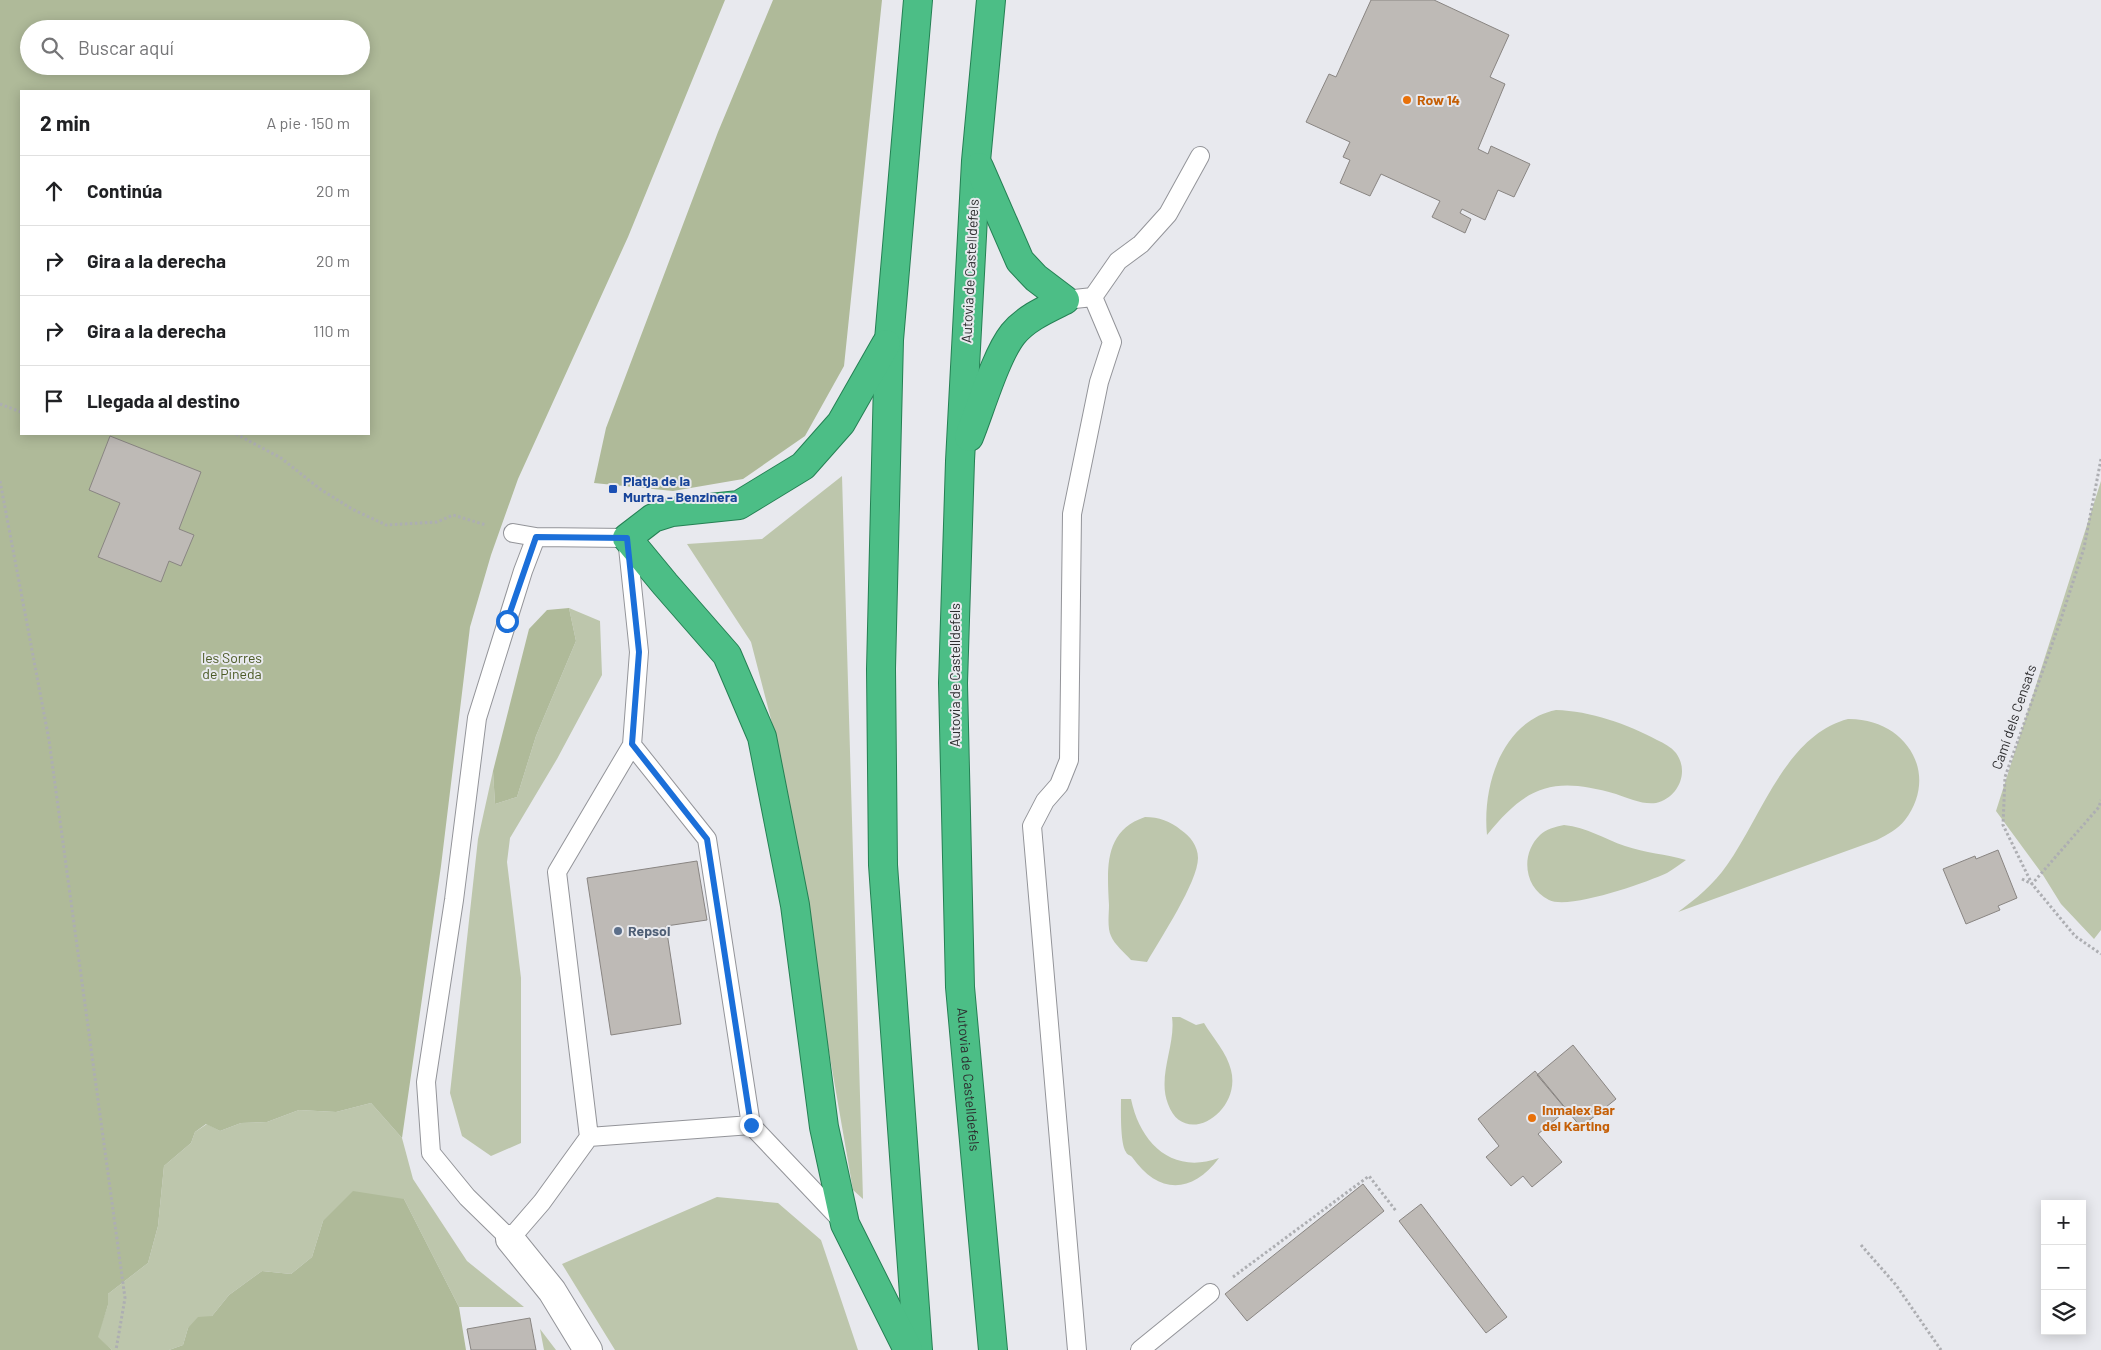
<!DOCTYPE html>
<html lang="es">
<head>
<meta charset="utf-8">
<style>
	body { margin:0; font-family:Barlow,sans-serif; background:#f6f6f6; color:#202124 }
	.controls { position:absolute; right:15px; bottom:15px; display:grid; overflow:hidden; border-radius:0px; box-shadow:0 2px 12px #0003 }
	.controls button { width:45px; height:45px; display:grid; place-items:center; padding:0; border:0; border-bottom:1px solid #e0e0e0; background:#fff; color:#202124; font:25px sans-serif }
	.stop { position:absolute; width:15px; height:15px; margin:-11px; border:4px solid #1b6fd9; border-radius:50%; background:#fff }
	.stop.end { background:#1b6fd9; border-color:#fff; box-shadow:0 1px 5px #0008 }
	.list { margin:0; padding:0; list-style:none }
	h2 { display:flex; justify-content:space-between; align-items:center; height:65px; margin:0; padding:0 20px; font-size:21px }
	h2 small { font-size:16px; font-weight:400; color:#757577 }
	.list li { display:grid; grid-template-columns:32px 1fr auto; gap:15px; align-items:center; box-sizing:border-box; height:70px; padding:0 20px; border-top:1px solid #e0e0e0 }
	.list b { display:block; font-size:19px; white-space:nowrap }
	.list em { font-size:16px; font-style:normal; color:#757577 }
	.icon { flex:none; width:28px; height:28px; fill:none; stroke:currentColor; stroke-width:2; stroke-linecap:round; stroke-linejoin:round }
	.map { position:relative; flex:none; width:2101px; height:1350px; overflow:hidden }
	.search { position:absolute; background:#fff; box-shadow:0 2px 12px #0003; left:20px; top:20px; width:350px; height:55px; display:flex; align-items:center; gap:12px; box-sizing:border-box; padding:0 18px; border-radius:28px; color:#757577; font-size:19px }
	.panel { position:absolute; background:#fff; box-shadow:0 2px 12px #0003; left:20px; top:90px; width:350px; height:345px; border-radius:0px }
	.map>svg:first-child { display:block }
	.green { fill:#bdc6ac }
	.forest { fill:#afba99; fill-rule:evenodd }
	.building { fill:#bebab6; stroke:#898582 }
	.lines { fill:none; stroke-linecap:round; stroke-linejoin:round }
	.service-casing { stroke:#939499; stroke-width:20 }
	.minor-casing { stroke:#939499; stroke-width:30 }
	.trunk-casing { stroke:#258054; stroke-width:30 }
	.path { stroke:#adaeb2; stroke-width:3; stroke-dasharray:2.5 2.5; stroke-linecap:butt }
	.service { stroke:#fff; stroke-width:18 }
	.minor { stroke:#fff; stroke-width:28 }
	.trunk { stroke:#4cbe86; stroke-width:28 }
	.route { stroke:#1b6fd9; stroke-width:6 }
	.food-dot { fill:#e8710a; stroke:#e8e9ee; stroke-width:2 }
	.transit-dot { fill:#1a4fb4; stroke:#e8e9ee; stroke-width:2 }
	.service-dot { fill:#5c6f8a; stroke:#e8e9ee; stroke-width:2 }
	.labels { text-anchor:middle; stroke-width:4; stroke-linejoin:round; paint-order:stroke }
	.food-label { font-size:14px; font-weight:bold; fill:#c56008; stroke:#e8e9ee; text-anchor:start }
	.street-label { font-size:14px; fill:#2d2d2f; stroke:#e8e9ee }
	.transit-label { font-size:14px; font-weight:bold; fill:#164399; stroke:#e8e9ee; text-anchor:start }
	.park-label { font-size:14px; fill:#4b5a25; stroke:#e8e9ee }
	.service-label { font-size:14px; font-weight:bold; fill:#4e5e75; stroke:#e8e9ee; text-anchor:start }
</style>
</head>
<body>
<div class="map">
<svg width="2101" height="1350" viewBox="0 0 2101 1350">
	<rect width="100%" height="100%" fill="#e8e9ee"/>
	<path class="green" d="M842 476 863 1199 853 1190 772 723 751 642 687 544 762 539Z
		M2101 481V930L2094 939 2061 904 2043 875 1996 811Z
		M569 608 600 621 602 675 557 759 510 838 507 862 521 978V1143L491 1156 462 1136 450 1093 478 839 493 771 495 804 517 797 536 736 576 641Z
		M1556 710C1590 711 1628 724 1657 740 1664 743 1671 747 1676 753 1690 772 1678 798 1656 803 1643 805 1628 798 1616 794 1554 776 1527 785 1487 835 1482 786 1502 721 1556 710Z
		M1848 719C1904 718 1941 772 1905 820 1898 829 1887 835 1877 840L1678 912C1696 899 1714 884 1727 865 1761 817 1786 735 1848 719Z
		M1145 817C1159 817 1170 821 1181 830 1190 836 1198 846 1198 858 1198 882 1160 939 1147 962L1131 960C1125 953 1114 944 1111 936 1107 928 1109 913 1109 905 1107 867 1104 831 1145 817Z
		M1564 825C1587 827 1604 839 1625 846 1645 853 1666 854 1686 860 1680 864 1674 869 1667 873 1645 883 1569 910 1549 900 1524 888 1520 854 1540 835 1546 829 1555 827 1564 825Z
		M1172 1017H1180L1196 1025 1204 1023C1213 1038 1227 1053 1231 1070 1242 1112 1184 1149 1168 1104 1157 1076 1176 1045 1172 1017Z
		M1121 1099H1131C1140 1143 1172 1175 1219 1158 1191 1195 1158 1194 1132 1157 1130 1155 1127 1155 1126 1152 1120 1144 1121 1110 1121 1099Z
		M371 1103 402 1138 413 1179 467 1261 524 1307H459L404 1199 323 1221 312 1257 291 1274 262 1271 229 1295 212 1316 188 1328 183 1345 169 1350H112L97 1337 108 1305V1294L148 1263 158 1226 164 1166 191 1143 195 1132 207 1124 220 1131 241 1123 267 1122 299 1110 336 1112Z
		M717 1197 778 1203 821 1240 858 1350H615L562 1264Z
		M540 1329 556 1350H544Z"/>
	<path class="forest" d="M0 0H725L628 237 518 479 491 555 470 627 441 866 402 1138 371 1103 336 1112 299 1110 267 1122 241 1123 220 1131 206 1124 195 1132 191 1143 164 1166 158 1226 148 1263 108 1294V1305L98 1337 112 1350H0ZM29 29H361V66H29ZM21 91H369V434H21Z
		M773 0H882L844 366 805 436 743 479 673 491 594 483 606 428 718 132Z
		M569 608 576 641 536 736 517 797 495 804 493 771 529 629 547 610Z
		M353 1191 404 1199 459 1307 466 1350H169L183 1345 188 1328 198 1317 212 1316 229 1295 262 1271 291 1274 312 1257 323 1221Z"/>
	<path class="building" d="M1371 0H1434L1509 35 1490 77 1505 84 1478 149 1488 154 1491 146 1530 164 1514 197 1498 190 1485 220 1462 209 1460 213 1471 219 1465 233 1432 217 1440 201 1381 174 1370 196 1340 183 1350 160 1343 157 1350 142 1306 122 1329 74 1336 77Z
		M110 436 201 472 179 529 194 535 181 566 169 561 161 582 98 557 120 503 89 490Z
		M1998 850 2017 898 1998 906 2000 910 1966 924 1943 869 1975 856 1976 859Z
		M697 861 707 920 666 926 681 1024 611 1035 587 878Z
		M1573 1045 1616 1099 1581 1127 1537 1075Z
		M1535 1071 1567 1110 1538 1134 1562 1162 1532 1187 1523 1176 1511 1186 1486 1157 1499 1146 1478 1119Z
		M1363 1184 1384 1211 1247 1321 1225 1294Z
		M1421 1204 1507 1317 1486 1333 1399 1221Z
		M530 1318 536 1350H471L467 1329Z"/>
	<g class="lines">
		<g class="service-casing">
			<path id="service" d="M1065 300 1093 297 1118 261 1141 244 1168 214 1200 156
				M513 533 536 537 627 538 639 652 632 745 707 839 751 1125 843 1222
				M536 537 523 571 477 718 454 900 426 1082 431 1153 467 1197 510 1239 542 1202 589 1137
				M632 745 557 872 589 1137 751 1125
				M1077 1350 1032 826 1045 801 1059 785 1069 760 1072 514 1099 382 1112 342 1093 297
				M1140 1350 1210 1293"/>
		</g>
		<g class="minor-casing">
			<path id="minor" d="M510 1239 552 1291 588 1350"/>
		</g>
		<g class="trunk-casing">
			<g id="trunk">
				<path d="M918 0 889 340 881 669 883 865 918 1350"/>
				<path id="s1" d="M991 0 976 161 960 461 953 683 960 987 993 1350"/>
				<path d="M886 344 841 423 803 466 739 505 672 512 653 518 627 538 665 584 727 655 762 737 795 905 824 1127 845 1224 908 1350"/>
				<path d="M969 437C980 410 996 355 1013 334 1026 318 1047 309 1065 300L1036 278 1020 261 979 167"/>
			</g>
		</g>
		<path class="path" d="M0 404 21 412
			M236 434 281 458 320 489 352 509 386 525 437 522 453 515 486 525
			M2101 459 2084 548 2061 619 2005 777 2003 825 2032 884 2075 936 2101 954
			M0 481 49 740 125 1298 116 1350
			M2022 879 2032 884 2099 807 2101 800
			M1861 1245 1896 1285 1941 1350
			M1233 1277 1369 1176 1396 1211"/>
		<use href="#service" class="service"/>
		<use href="#minor" class="minor"/>
		<use href="#trunk" class="trunk"/>
	</g>
	<g class="lines">
		<path class="route" d="M507 621 536 537 627 538 639 652 632 744 707 839 751 1125"/>
	</g>
	<g class="food-dot">
		<circle cx="1407" cy="100" r="5"/>
		<circle cx="1532" cy="1118" r="5"/>
	</g>
	<rect class="transit-dot" x="608" y="484" width="10" height="10" rx="2.5"/>
	<circle class="service-dot" cx="618" cy="931" r="5"/>
	<g class="labels">
		<g class="food-label">
			<text x="1417" y="105">Row 14</text>
			<text x="1542" y="1115">Inmalex Bar<tspan x="1542" dy="16">del Karting</tspan></text>
		</g>
		<g class="street-label">
			<text transform="translate(970 271) rotate(-87)" y="5">Autovia de Castelldefels</text>
			<text transform="translate(955 675) rotate(-90)" y="5">Autovia de Castelldefels</text>
			<text transform="translate(2014 717) rotate(-71)" y="5">Camí dels Censats</text>
			<text dy="5" stroke="none"><textPath href="#s1" startOffset="1081">Autovia de Castelldefels</textPath></text>
		</g>
		<g class="transit-label">
			<text x="623" y="486">Platja de la<tspan x="623" dy="16">Murtra - Benzinera</tspan></text>
		</g>
		<g class="park-label">
			<text x="232" y="663">les Sorres<tspan x="232" dy="16">de Pineda</tspan></text>
		</g>
		<g class="service-label">
			<text x="628" y="936">Repsol</text>
		</g>
	</g>
</svg>
<div class="controls">
<button>+</button>
<button>−</button>
<button><svg class="icon" aria-label="layers" viewBox="0 0 24 24"><path d="M12 4l9 5-9 5-9-5zM3 14l9 5 9-5"/></svg></button>
</div>
<div class="stop" style="left:507px;top:621px"></div>
<div class="stop end" style="left:751px;top:1125px"></div>
<div class="search"><svg class="icon" aria-label="search" viewBox="0 0 24 24"><circle cx="10" cy="10" r="6"/><path d="M15 15l6 6"/></svg>Buscar aquí</div>
<section class="panel">
<h2>2 min<small>A pie · 150 m</small></h2>
<ul class="list">
<li><svg class="icon" aria-label="ahead" viewBox="0 0 24 24"><path d="M12 20V5M6 11l6-6 6 6"/></svg><div><b>Continúa</b></div><em>20 m</em></li>
<li><svg class="icon" aria-label="right" viewBox="0 0 24 24"><path d="M7 20v-9h11M14 6l5 5-5 5"/></svg><div><b>Gira a la derecha</b></div><em>20 m</em></li>
<li><svg class="icon" aria-label="right" viewBox="0 0 24 24"><path d="M7 20v-9h11M14 6l5 5-5 5"/></svg><div><b>Gira a la derecha</b></div><em>110 m</em></li>
<li><svg class="icon" aria-label="arrive" viewBox="0 0 24 24"><path d="M6 21V4h12l-3 4 3 4H6"/></svg><div><b>Llegada al destino</b></div></li>
</ul>
</section>
</div>
</body>
</html>
